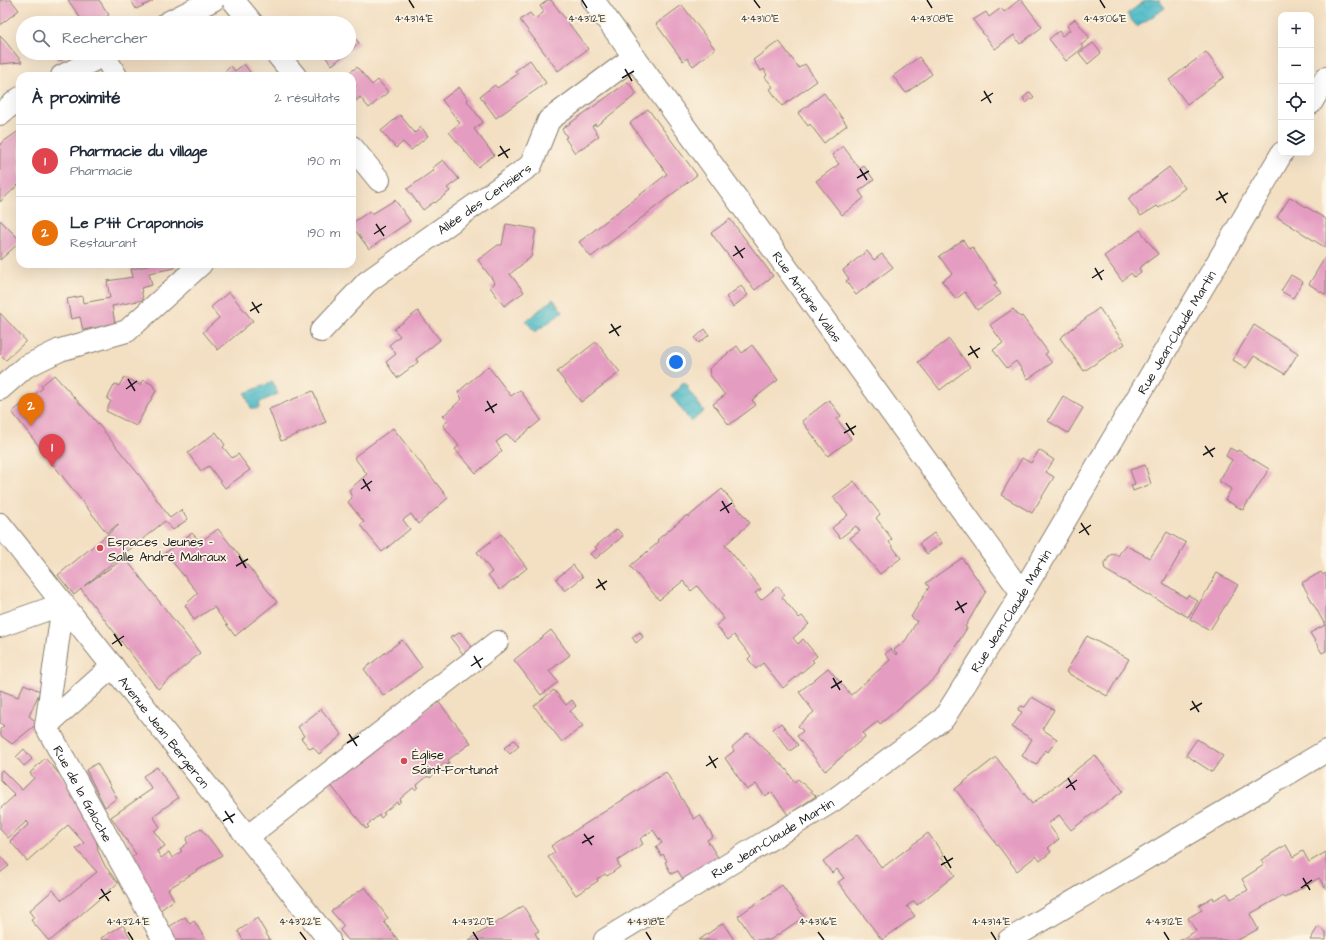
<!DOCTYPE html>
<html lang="fr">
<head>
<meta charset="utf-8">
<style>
	body { margin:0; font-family:"Architects Daughter",sans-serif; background:#f6f6f7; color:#1f2937 }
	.controls { position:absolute; right:12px; top:12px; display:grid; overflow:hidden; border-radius:8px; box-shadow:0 4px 16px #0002 }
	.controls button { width:36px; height:36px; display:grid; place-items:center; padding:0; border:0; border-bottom:1px solid #e0e1e3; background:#fff; color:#1f2937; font:20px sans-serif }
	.you { position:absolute; left:676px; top:362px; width:14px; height:14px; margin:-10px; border:3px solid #fff; border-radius:50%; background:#1a73e8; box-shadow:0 0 0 6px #1a73e833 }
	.badge { display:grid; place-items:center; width:26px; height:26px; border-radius:50%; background:#1a73e8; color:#fff; font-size:13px; font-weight:700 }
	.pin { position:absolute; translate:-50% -33px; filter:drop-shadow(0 1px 2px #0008) }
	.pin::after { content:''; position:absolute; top:21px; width:14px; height:12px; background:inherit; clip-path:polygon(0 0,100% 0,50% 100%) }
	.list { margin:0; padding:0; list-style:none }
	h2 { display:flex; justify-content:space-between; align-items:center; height:52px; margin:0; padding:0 16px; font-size:17px }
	h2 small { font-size:13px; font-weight:400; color:#747a83 }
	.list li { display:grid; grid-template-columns:26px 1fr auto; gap:12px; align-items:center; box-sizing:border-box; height:72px; padding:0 16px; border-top:1px solid #e0e1e3 }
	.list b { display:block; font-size:15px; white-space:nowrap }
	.list p { margin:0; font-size:13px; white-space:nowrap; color:#747a83 }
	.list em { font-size:13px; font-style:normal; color:#747a83 }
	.icon { flex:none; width:22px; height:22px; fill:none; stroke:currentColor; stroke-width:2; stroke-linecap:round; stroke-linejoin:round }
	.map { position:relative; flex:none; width:1326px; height:940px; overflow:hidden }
	.search { position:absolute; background:#fff; box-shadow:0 4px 16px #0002; left:16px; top:16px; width:340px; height:44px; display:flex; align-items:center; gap:10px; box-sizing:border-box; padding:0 14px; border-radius:22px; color:#747a83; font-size:15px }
	.panel { position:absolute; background:#fff; box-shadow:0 4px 16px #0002; left:16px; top:72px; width:340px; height:196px; border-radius:12px }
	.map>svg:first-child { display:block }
	.water { fill:url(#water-waves); stroke:#356c72 }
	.building { fill:#e59cc1 }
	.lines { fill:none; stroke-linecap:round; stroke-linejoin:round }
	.minor-casing { stroke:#887e6f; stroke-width:24 }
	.minor { stroke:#fff; stroke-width:22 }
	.ticks { fill:none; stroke:#1c1c1c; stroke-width:1.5 }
	.poi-dot { fill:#d1495b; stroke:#fcf5e5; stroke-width:1.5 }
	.labels { text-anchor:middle; stroke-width:3.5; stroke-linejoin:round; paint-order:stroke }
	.street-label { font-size:13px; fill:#1c1c1c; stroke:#fcf5e5 }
	.poi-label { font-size:13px; fill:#1c1c1c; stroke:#fcf5e5; text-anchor:start }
	.ticks-label { font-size:10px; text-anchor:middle; fill:#1c1c1c; stroke:#fcf5e5; stroke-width:3.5; stroke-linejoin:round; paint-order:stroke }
</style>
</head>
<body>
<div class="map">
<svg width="1326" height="940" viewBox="0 0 1326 940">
	<defs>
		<pattern id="water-waves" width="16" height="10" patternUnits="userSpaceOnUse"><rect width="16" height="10" fill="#4ebbc8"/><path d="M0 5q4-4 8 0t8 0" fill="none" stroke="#44a0ab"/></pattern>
	</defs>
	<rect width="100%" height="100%" fill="#fcf5e5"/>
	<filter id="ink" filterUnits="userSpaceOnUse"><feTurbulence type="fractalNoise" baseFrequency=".025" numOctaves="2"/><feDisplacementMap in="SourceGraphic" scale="8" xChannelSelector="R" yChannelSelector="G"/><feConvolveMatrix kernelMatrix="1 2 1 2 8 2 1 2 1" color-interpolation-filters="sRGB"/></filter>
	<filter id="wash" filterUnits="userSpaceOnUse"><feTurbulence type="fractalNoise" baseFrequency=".012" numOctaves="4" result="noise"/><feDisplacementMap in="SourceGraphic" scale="16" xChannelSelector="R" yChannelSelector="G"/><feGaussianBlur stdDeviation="0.9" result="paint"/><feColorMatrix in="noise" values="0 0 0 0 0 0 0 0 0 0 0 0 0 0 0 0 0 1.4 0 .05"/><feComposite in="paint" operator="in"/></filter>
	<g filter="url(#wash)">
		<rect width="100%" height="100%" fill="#f3dfc2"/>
		<path class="water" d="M1146 0H1159L1165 8 1137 27 1127 14Z
			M553 299 563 312 535 332 526 321Z
			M273 382 278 394 260 402 259 408 255 409 251 408 245 393Z
			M684 382 689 387 687 388 704 411 691 422 671 395 681 387 680 385Z"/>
		<g id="blocks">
			<path class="building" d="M0 0H11L19 10 0 25Z
				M68 0H99L109 15 97 23H84Z
				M131 0H152L153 1 136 9Z
				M548 0H551L588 49 558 71 520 20 530 13 535 19 544 12 540 6Z
				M1019 0H1022L1042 27 1020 44 1014 35 995 49 973 20 986 12 989 17 1001 8 1004 12Z
				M682 5 715 49 693 66 687 58 683 61 656 24Z
				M1075 19 1090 38 1081 45 1083 48 1066 61 1049 39 1059 31 1062 36 1070 30 1067 26Z
				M351 33 359 43 349 51V35Z
				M0 36 5 41 22 62 0 64Z
				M779 41 799 68 805 64 817 81 782 106 770 89 773 87 765 77 767 75 764 69 761 71 753 60Z
				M1093 43 1101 53 1088 64 1079 53Z
				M1206 52 1224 77 1187 104 1169 80Z
				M61 53 64 58 62 60H57L56 56 59 55V54Z
				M322 53H347L332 65Z
				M919 57 932 74 906 93 893 76Z
				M530 60 546 83 496 118 480 96 495 85 497 88 518 74 515 71Z
				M244 64 253 76H220L231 66 235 71Z
				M357 67 372 85 378 80 388 92 369 108 360 97 353 103 352 101V76H345Z
				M628 82 637 94 596 126 595 124 592 126 599 136 575 153 565 138 567 137 562 129Z
				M459 87 468 99 467 101 483 122 474 129 494 155 478 167 449 132 460 123 442 100Z
				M1030 92 1034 97 1026 103 1023 98Z
				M824 93 847 125 824 143 810 124 808 126 798 113Z
				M648 109 697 175 591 257 579 242 667 174 630 123Z
				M400 115 415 133 421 127 428 136 411 150 403 142 396 148 381 131Z
				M20 130V183L0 202V144Z
				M843 146 860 169 864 166 874 180 859 191 864 198 842 215 816 181 839 164 832 155Z
				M443 160 459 179 447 188 450 191 435 203 434 202 423 210 407 189 434 170 432 168Z
				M1169 167 1185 188 1159 208 1157 206 1141 216 1128 199Z
				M1290 197 1326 219V248L1277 217Z
				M395 200 410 221 369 249 352 226V223L370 211 372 214Z
				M730 219 773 276 755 290 711 233Z
				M0 220 20 240V242L0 260Z
				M506 224 536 229 531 257 510 274 524 292 504 306 490 287 495 283 478 260 498 245H502Z
				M1140 230 1158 254 1139 268 1141 272 1134 277 1131 273 1122 281 1104 256Z
				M963 240 969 249 972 247 997 283 994 285 1001 294 977 310 965 292 956 299 942 281 952 274 939 256Z
				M867 251 874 260 882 254 893 267 856 295 846 281 849 279 843 270Z
				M1326 256V295L1309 284Z
				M148 264H175V268L149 273 152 285 141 288 143 300 112 306 115 324 83 330 80 317 71 319 67 299 82 296 83 303 110 298 107 281 133 277 131 269 148 266Z
				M1291 275 1303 282 1293 298 1281 291Z
				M741 286 748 295 733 307 726 297Z
				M229 292 253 321 218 350 203 332 219 318 211 307Z
				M1099 308 1125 344 1084 371 1060 338Z
				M1013 309 1020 317 1022 316 1048 352 1045 354 1052 363 1028 379 1016 361 1007 368 993 350 1003 343 990 325Z
				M418 311 440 340 416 359 418 362 397 378 386 362 396 354 389 345 400 336 394 329Z
				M0 313 26 341 6 360 0 354Z
				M1254 325 1298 353 1285 374 1254 356 1246 368 1233 360Z
				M705 329 709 335 699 343 695 338Z
				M949 339 970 367 940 390 918 362Z
				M596 342 620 372 581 402 557 372Z
				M752 345 778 380 752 400 756 405 729 425 713 404 725 395 710 375 709 369 711 367 737 346 742 353Z
				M488 366 511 396 520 390 541 420 514 442 507 434 496 442 502 451 476 473 455 449 459 446 443 425 448 421 443 416 462 399 458 392Z
				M54 375 94 419 140 476 170 518 181 510 188 519 173 530 165 521 84 586 125 558 200 653 158 689 81 589 74 595 58 575 119 525 118 524 107 533 12 412 43 388 41 386Z
				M124 377 140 385 143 380 152 384 156 391 136 426 106 411 111 401 107 399 115 384 119 386Z
				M313 391 326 422 281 441 269 409Z
				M1063 396 1083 408 1068 433 1048 421Z
				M829 400 841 416 837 419 851 439 828 456 802 421Z
				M393 428 448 498 418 524 411 514 403 520 410 529 382 552 360 525 364 522 348 502 352 498 349 490 367 474 354 457Z
				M216 432 225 445 223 447 232 458 238 454 250 470 225 488 209 466 201 471 188 453Z
				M1230 448 1237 452 1238 450 1269 469 1243 510 1225 500 1231 489 1219 481 1232 460 1226 456Z
				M1039 450 1054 460 1046 472 1054 477 1032 513 1001 495 1022 458 1031 463Z
				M1145 465 1151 484 1133 491 1131 485 1135 484 1130 470Z
				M854 481 880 514 876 518 892 539 889 542 901 558 880 574 850 538 860 531 856 526 840 538 832 528 848 515 833 497Z
				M722 489 750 523 725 545 761 589 755 593 761 600 778 586 785 595 782 597 799 618 802 616 809 624 793 638 798 644 803 639 817 656 812 660 814 662 783 688 763 663 756 669 748 659 751 656 734 635 728 640 716 625 724 619 697 586 691 591 683 581 659 600 630 566 659 542 657 540 687 515 688 517Z
				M218 529 277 602 235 636 214 607 194 620 185 605 198 593 165 553 192 533 200 542Z
				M617 529 623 536 595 559 590 554 597 549 595 547Z
				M1167 532 1186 543 1163 583 1186 598 1188 595 1198 601 1188 617 1105 570 1104 565 1110 555 1114 554 1118 556 1125 545 1150 558Z
				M934 533 942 543 927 554 919 544Z
				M501 534 527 568 500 590 488 575 492 572 477 552Z
				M962 558 986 591 965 627 967 628 937 676 880 724 878 721 863 733 865 737 825 771 797 736 803 731 798 726 814 712 799 692 828 668 851 695 890 660 885 654 891 649 896 655 897 653 894 650 906 640 917 621 911 617 929 587 926 583Z
				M573 565 583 577 565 591 556 579Z
				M1321 572 1323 575 1326 573V651L1322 653 1310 633 1325 625 1302 583Z
				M1217 573 1238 585 1210 630 1190 619Z
				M551 630 570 655 549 671 558 682 541 695 514 660Z
				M460 632 472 647 463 654 450 637 452 635 453 637Z
				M640 632 643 637 636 643 632 637Z
				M1087 636 1129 659 1107 696 1066 672Z
				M402 640 422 667 384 696 364 669Z
				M24 684 40 691 29 716 38 723 12 744 0 735V729L4 726 0 723V690L18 697Z
				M554 690 566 705 572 700 576 706 570 711 583 726 562 742 534 706Z
				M1032 697 1054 710 1042 729 1057 739 1048 752 1046 750 1036 765 1022 756 1032 739 1012 727 1022 712 1018 710 1021 706 1025 707Z
				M437 700 471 743 448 760 449 763 447 765 445 763 431 774 433 775 430 778 428 776 417 785 418 787 415 790 413 788 400 799 401 801 398 804 397 802 383 813 385 814 381 818 379 815 367 825 369 827 366 829 329 783Z
				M321 709 342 735 319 754 313 747 310 749 301 738 304 736 298 727Z
				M781 723 798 745 790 751 773 729Z
				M748 733 787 770 794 782 798 779 816 796 788 815 772 792 765 796 756 784 747 790 725 758 734 751 732 747Z
				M1197 739 1223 756 1212 772 1186 755Z
				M514 740 519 746 510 754 504 748Z
				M24 749 32 759 24 766 16 757Z
				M1095 755 1123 791 1071 830 1059 815 1048 824 1059 839 1048 848 1051 852 1040 861 1036 856 1017 871 955 789 996 757 1032 804Z
				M45 758 68 784 95 831 98 851 105 866 118 883 51 940H48L31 920 34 918 29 911 53 890 62 900 97 872 76 849 84 843 68 825 27 861 10 841 29 824 27 821 8 838 0 829V809L15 795 0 780V772L2 770 22 790 34 778 30 773Z
				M97 763 117 798 105 807 86 770Z
				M157 767 178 798 153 816 160 827 154 831 165 846 157 851 161 858 169 852 172 858 182 851 180 849 188 843 186 840 188 837 201 828 222 855 168 889 174 900 159 911 131 858 136 854 111 817 152 789 143 776Z
				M666 772 694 819 700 815 713 836 707 840 719 859 684 881 678 871 671 874 665 862 667 861 663 854 661 856 656 846 662 843 653 830 640 839 643 844 617 861 620 867 607 876 605 874 597 879 598 881 576 895 548 857 555 852 551 846Z
				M928 833 944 855 941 857 955 875 917 905 914 901 907 906 915 916 882 940 838 882 844 878 837 869 832 873 823 861 857 835 882 868Z
				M1286 845 1293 857 1303 851 1309 862 1326 852V889L1319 878 1284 898 1282 896 1250 914 1258 929 1238 940H1180L1196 931 1188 918 1202 910 1199 905 1213 897 1214 900 1227 893 1231 899 1248 890 1242 879 1264 865 1261 860Z
				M0 856 9 866 0 873Z
				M782 885 804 917 770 940H754L738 916Z
				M365 887 388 918 384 922 398 940H348L340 930 344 926 331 911Z
				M523 906 539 931 535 933 539 940H469Z
				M185 917 190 924 194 921 206 940H174L167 928Z
				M257 918 270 940H243L238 931Z
				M723 923 734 940H699Z
				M123 925 132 940H102L101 938Z
				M1318 927 1326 932V940H1310Z"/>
		</g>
	</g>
	<g filter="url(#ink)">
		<use href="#blocks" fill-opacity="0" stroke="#887e6f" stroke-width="1"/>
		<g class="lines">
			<g class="minor-casing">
				<g id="minor">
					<path d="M233 0 252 23"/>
					<path id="s1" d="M593 0 1022 593"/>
					<path d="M167 23 213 0"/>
					<path d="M276 53 295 76"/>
					<path d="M104 55 116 76"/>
					<path d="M62 76 108 53"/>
					<path d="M1311 103 1326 78"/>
					<path d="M0 114 20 98"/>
					<path d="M352 147 379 180"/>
					<path id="s2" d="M321 331 367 282 531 165 549 120 634 57"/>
					<path d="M0 389 25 367 60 350 127 331 201 264"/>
					<path id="s3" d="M0 524 329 940"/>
					<path d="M0 626 63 604 46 726"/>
					<path id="s4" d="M113 666 46 726 164 940"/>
					<path d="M247 837 497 642"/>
					<path id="s5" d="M605 940 834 800 944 718 1022 593 1282 153"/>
					<path d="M1009 940 1326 751"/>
				</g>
			</g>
			<use href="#minor" class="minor"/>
		</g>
	</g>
	<path class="ticks" d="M409 0 414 8M582 0 587 8M754 0 760 8M927 0 932 8M1100 0 1105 8M625 69 632 81M622 78 634 71M984 91 991 103M981 101 993 93M500 146 508 158M498 156 510 149M860 169 867 180M857 178 869 171M1219 191 1226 203M1216 200 1228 193M376 224 384 236M374 234 386 226M735 246 743 258M733 256 745 248M1095 268 1102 280M1092 278 1104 270M252 302 259 313M250 311 262 304M611 324 619 336M609 333 621 326M970 346 978 358M968 355 980 348M128 379 135 391M126 389 137 381M487 401 494 413M485 411 497 404M846 423 854 435M844 433 856 426M1205 446 1213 457M1203 455 1215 448M363 479 370 491M361 489 372 481M722 501 729 513M720 511 732 503M1081 523 1089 535M1079 533 1091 525M239 556 246 568M236 566 248 559M598 579 605 590M596 588 607 581M957 601 964 613M955 610 967 603M114 634 122 646M112 644 124 636M474 656 481 668M471 666 483 658M833 678 840 690M831 688 842 681M1192 701 1199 712M1190 710 1202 703M349 734 357 746M347 743 359 736M709 756 716 768M706 766 718 758M1068 778 1075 790M1066 788 1077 780M225 811 233 823M223 821 235 814M584 834 592 845M582 843 594 836M944 856 951 868M941 865 953 858M1303 878 1310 890M1301 888 1312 880M101 889 109 901M99 899 111 891M128 932 133 940M300 932 306 940M473 932 478 940M646 932 651 940M818 932 824 940M991 932 996 940M1164 932 1169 940"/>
	<g class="poi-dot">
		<circle cx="100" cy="548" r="4"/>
		<circle cx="404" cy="761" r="4"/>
	</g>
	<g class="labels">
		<g class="street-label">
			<text dy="5" stroke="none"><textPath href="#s2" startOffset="211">Allée des Cerisiers</textPath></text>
			<text dy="5" stroke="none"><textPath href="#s1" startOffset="366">Rue Antoine Vallas</textPath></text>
			<text dy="5" stroke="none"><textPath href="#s5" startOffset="856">Rue Jean-Claude Martin</textPath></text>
			<text dy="5" stroke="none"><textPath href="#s5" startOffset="532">Rue Jean-Claude Martin</textPath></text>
			<text dy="5" stroke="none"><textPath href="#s3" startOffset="265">Avenue Jean Bergeron</textPath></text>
			<text dy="5" stroke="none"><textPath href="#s4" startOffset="167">Rue de la Galoche</textPath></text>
			<text dy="5" stroke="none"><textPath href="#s5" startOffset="196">Rue Jean-Claude Martin</textPath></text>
		</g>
		<g class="poi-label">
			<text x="108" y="546">Espaces Jeunes -<tspan x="108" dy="15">Salle André Malraux</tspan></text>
			<text x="412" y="759">Église<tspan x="412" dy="15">Saint-Fortunat</tspan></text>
		</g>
	</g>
	<g class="ticks-label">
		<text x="414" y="22">4°43'14"E</text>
		<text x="587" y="22">4°43'12"E</text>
		<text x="760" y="22">4°43'10"E</text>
		<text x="932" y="22">4°43'08"E</text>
		<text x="1105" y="22">4°43'06"E</text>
		<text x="128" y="925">4°43'24"E</text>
		<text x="300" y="925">4°43'22"E</text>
		<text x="473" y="925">4°43'20"E</text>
		<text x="646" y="925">4°43'18"E</text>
		<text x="818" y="925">4°43'16"E</text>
		<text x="991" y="925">4°43'14"E</text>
		<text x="1164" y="925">4°43'12"E</text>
	</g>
</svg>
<div class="controls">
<button>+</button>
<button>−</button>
<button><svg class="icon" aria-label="locate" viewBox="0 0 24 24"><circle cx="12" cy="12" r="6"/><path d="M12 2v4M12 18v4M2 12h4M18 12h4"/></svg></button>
<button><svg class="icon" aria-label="layers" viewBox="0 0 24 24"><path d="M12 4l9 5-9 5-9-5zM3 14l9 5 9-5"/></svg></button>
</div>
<div class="you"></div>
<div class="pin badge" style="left:52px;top:467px;background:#e0444e">1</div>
<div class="pin badge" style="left:31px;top:426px;background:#e8710a">2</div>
<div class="search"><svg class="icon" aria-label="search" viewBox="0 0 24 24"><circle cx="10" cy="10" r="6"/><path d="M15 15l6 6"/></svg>Rechercher</div>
<section class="panel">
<h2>À proximité<small>2 résultats</small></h2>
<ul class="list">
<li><span class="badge" style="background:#e0444e">1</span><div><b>Pharmacie du village</b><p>Pharmacie</p></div><em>190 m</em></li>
<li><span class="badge" style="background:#e8710a">2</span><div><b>Le P'tit Craponnois</b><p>Restaurant</p></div><em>190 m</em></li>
</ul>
</section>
</div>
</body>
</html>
